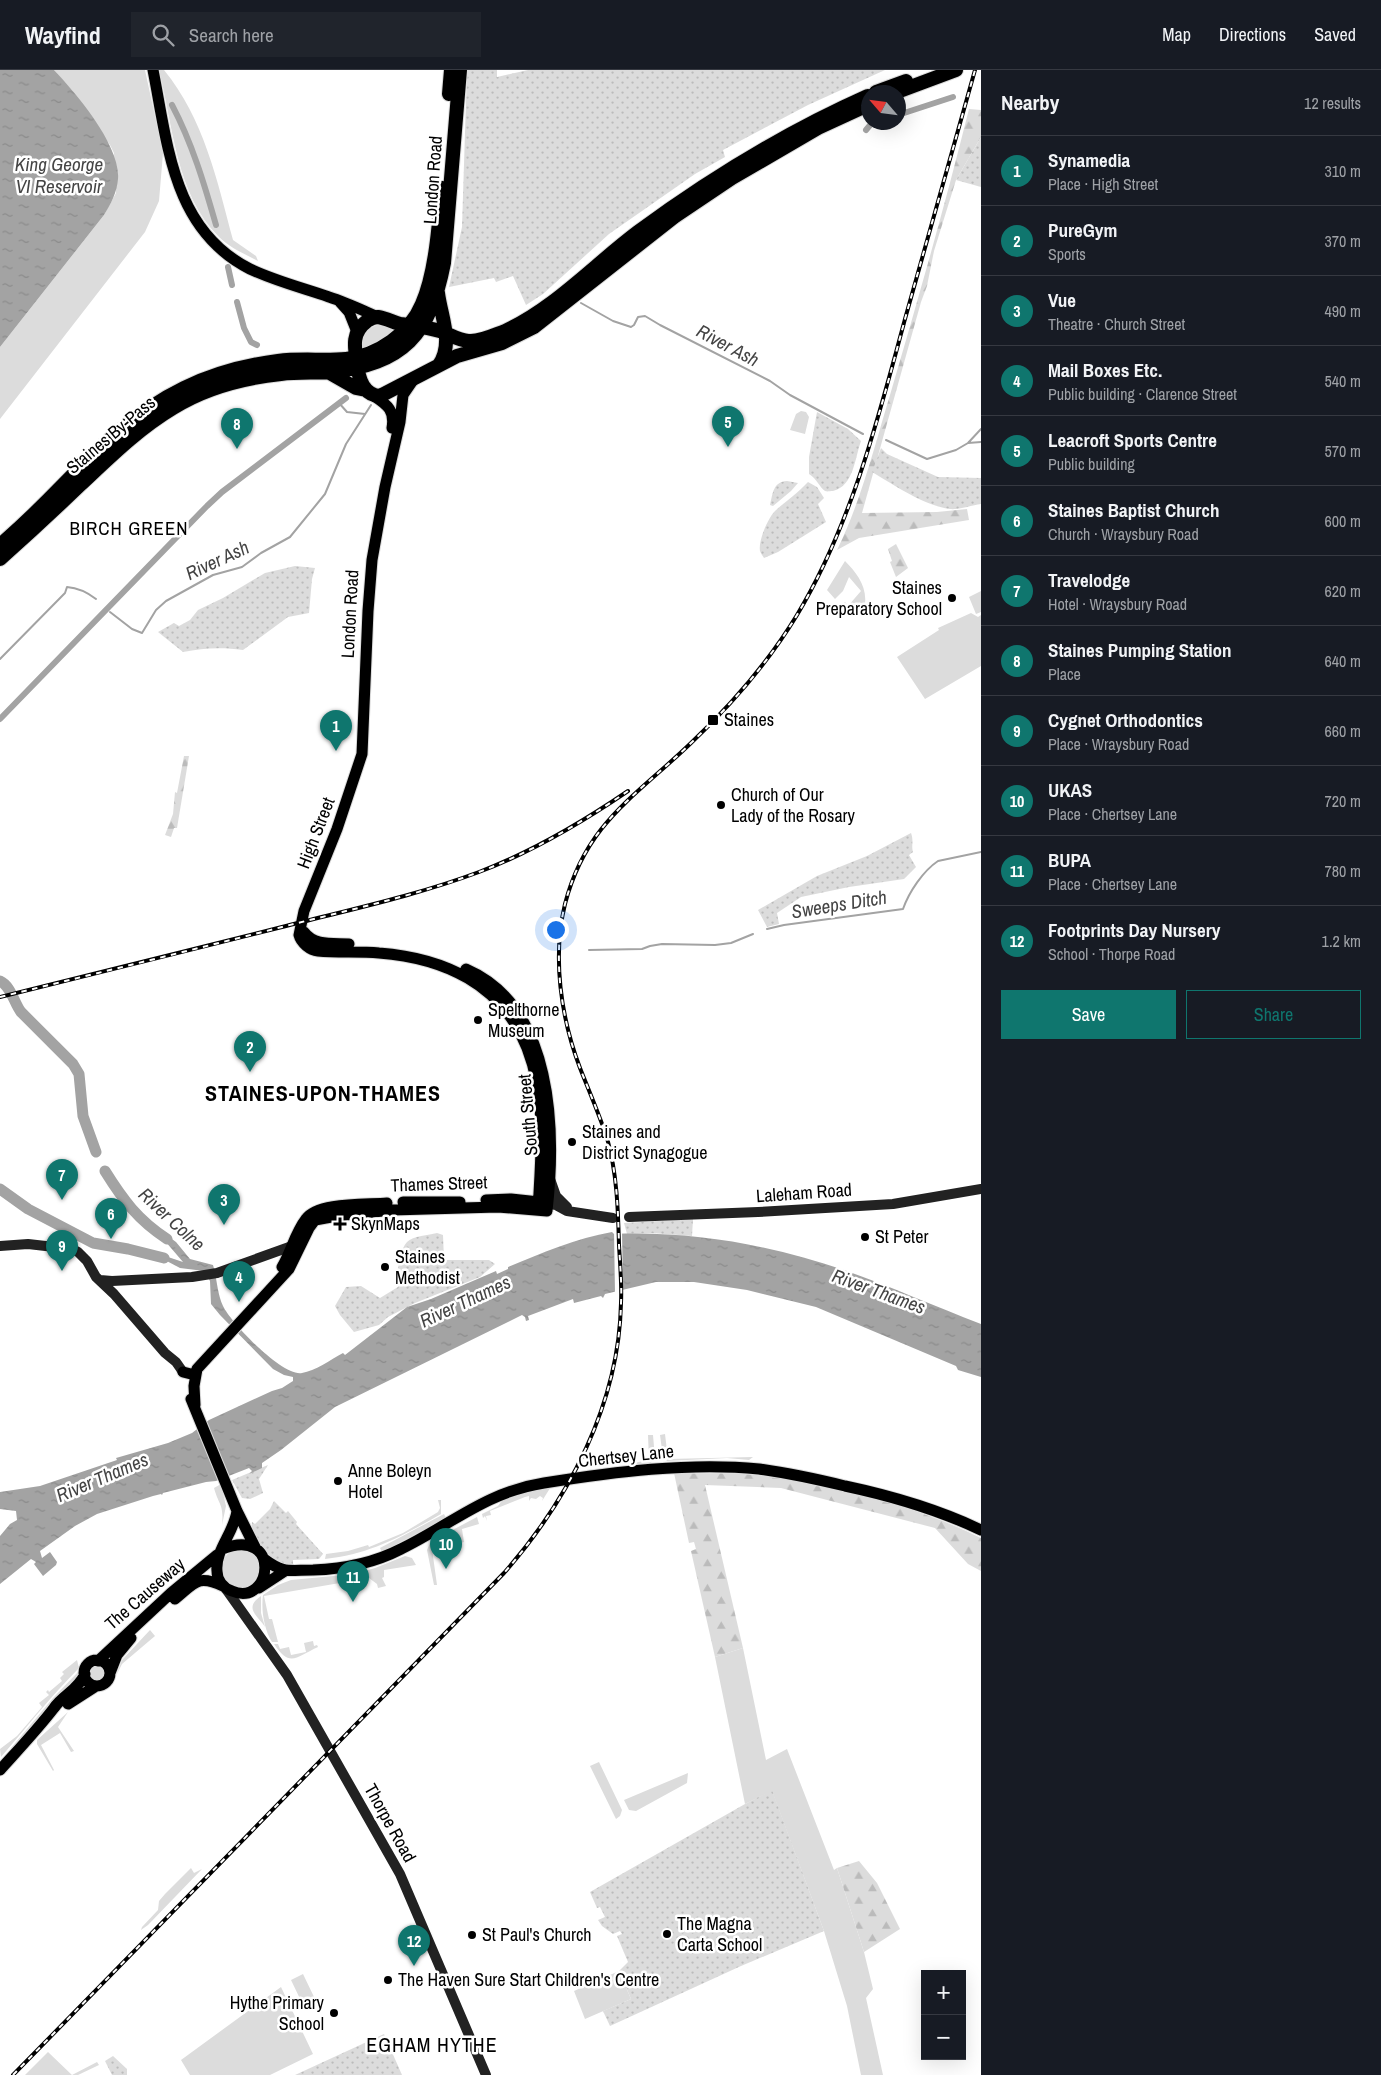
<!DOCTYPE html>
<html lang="en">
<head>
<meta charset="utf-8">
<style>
	body { margin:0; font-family:"Archivo Narrow",sans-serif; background:#20242c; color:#f1f3f6 }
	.controls { position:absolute; right:15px; bottom:15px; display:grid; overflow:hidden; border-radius:0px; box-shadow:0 5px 20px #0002 }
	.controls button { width:45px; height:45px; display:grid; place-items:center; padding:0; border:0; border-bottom:1px solid #363941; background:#171b24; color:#f1f3f6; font:25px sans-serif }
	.compass { position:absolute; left:861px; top:15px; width:45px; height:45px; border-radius:50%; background:#171b24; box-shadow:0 5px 20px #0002; rotate:298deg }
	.you { position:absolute; left:555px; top:859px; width:18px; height:18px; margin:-12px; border:4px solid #fff; border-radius:50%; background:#1a73e8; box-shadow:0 0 0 8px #1a73e833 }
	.badge { display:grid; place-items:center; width:32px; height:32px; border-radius:50%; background:#0f766e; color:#fff; font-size:16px; font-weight:700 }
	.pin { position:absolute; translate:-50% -41px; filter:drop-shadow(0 1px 2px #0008) }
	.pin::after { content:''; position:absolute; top:26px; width:18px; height:15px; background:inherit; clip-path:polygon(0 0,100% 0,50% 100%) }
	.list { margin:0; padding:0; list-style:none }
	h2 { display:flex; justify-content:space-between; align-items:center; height:65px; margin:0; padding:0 20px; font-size:21px }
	h2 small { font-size:16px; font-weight:400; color:#9ea1a6 }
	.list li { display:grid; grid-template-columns:32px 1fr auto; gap:15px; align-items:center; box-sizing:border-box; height:70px; padding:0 20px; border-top:1px solid #363941 }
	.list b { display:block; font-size:19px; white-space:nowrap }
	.list p { margin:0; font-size:16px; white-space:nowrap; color:#9ea1a6 }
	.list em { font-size:16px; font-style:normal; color:#9ea1a6 }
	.actions { display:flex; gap:10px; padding:15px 20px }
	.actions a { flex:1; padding:11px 0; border:1px solid #0f766e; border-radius:0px; text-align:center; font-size:18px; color:#0f766e }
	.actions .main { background:#0f766e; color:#fff }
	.icon { flex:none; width:28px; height:28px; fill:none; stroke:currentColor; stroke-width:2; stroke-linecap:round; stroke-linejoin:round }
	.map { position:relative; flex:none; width:981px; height:2005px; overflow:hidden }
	header { display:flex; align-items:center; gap:30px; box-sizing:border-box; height:70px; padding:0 25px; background:#171b24; border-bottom:1px solid #363941 }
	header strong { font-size:24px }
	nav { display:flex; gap:28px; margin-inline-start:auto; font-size:18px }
	.search { width:350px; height:45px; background:#20242c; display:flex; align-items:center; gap:12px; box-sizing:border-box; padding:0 18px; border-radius:0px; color:#9ea1a6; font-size:19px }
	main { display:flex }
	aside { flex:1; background:#171b24 }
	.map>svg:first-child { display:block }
	.green { fill:#dcdcdc }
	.forest { fill:url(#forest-firs) }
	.park { fill:url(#park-dots) }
	.water { fill:url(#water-ripples) }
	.pier { fill:#fff }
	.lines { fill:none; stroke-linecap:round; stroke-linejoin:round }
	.stream { stroke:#a3a3a3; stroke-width:2 }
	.canal { stroke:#a3a3a3; stroke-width:6 }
	.river { stroke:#a3a3a3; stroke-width:11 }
	.primary-casing { stroke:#dbdbdb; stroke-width:13 }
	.highway-casing { stroke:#dbdbdb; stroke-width:16 }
	.secondary { stroke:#222; stroke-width:10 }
	.primary { stroke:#000; stroke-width:11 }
	.highway { stroke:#000; stroke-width:14 }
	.rail-casing { stroke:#000; stroke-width:4 }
	.rail { stroke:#fff; stroke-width:2; stroke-dasharray:5.5; stroke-linecap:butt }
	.poi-dot { fill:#000; stroke:#fff; stroke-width:2 }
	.labels { text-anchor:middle; stroke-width:5; stroke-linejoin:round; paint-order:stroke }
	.street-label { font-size:18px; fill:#000; stroke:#fff }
	.poi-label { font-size:18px; fill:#000; stroke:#fff; text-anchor:start }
	.water-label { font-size:19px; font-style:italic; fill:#444; stroke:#fff }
	.neighbourhood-label { font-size:19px; letter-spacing:1px; fill:#000; stroke:#fff }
	.quarter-label { font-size:20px; letter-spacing:1px; fill:#000; stroke:#fff }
	.district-label { font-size:22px; font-weight:bold; letter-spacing:1px; fill:#000; stroke:#fff }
</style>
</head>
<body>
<header>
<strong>Wayfind</strong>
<div class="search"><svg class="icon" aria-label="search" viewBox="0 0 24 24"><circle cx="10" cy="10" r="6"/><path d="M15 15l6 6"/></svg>Search here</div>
<nav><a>Map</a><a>Directions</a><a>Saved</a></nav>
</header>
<main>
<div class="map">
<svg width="981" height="2005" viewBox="0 0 981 2005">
	<defs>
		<pattern id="forest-firs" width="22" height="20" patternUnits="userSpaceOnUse" patternTransform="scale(1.25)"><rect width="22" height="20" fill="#dcdcdc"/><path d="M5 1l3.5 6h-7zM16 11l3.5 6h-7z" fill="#bbb"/></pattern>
		<pattern id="park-dots" width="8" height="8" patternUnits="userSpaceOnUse" patternTransform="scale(1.25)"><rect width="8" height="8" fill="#dcdcdc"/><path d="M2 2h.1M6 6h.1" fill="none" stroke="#bbb" stroke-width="1.8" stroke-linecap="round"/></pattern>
		<pattern id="water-ripples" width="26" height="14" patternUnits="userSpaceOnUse" patternTransform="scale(1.25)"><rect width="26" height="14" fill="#a3a3a3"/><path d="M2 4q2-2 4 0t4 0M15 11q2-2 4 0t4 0" fill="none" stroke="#8b8b8b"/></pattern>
	</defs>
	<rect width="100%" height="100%" fill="#fff"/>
	<path class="green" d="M54 0H145L163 83 159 131 145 162 0 349V277L104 145 116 123 114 83 110 75 72 20Z
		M159 0H164C204 49 217 110 233 170L256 186 258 191C245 184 230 178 219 167 176 125 173 55 159 0Z
		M382 254 398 260 389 267 360 280C362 265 366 257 382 254Z
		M801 341 806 342 809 347 805 364 790 360 796 344Z
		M845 491C856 502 867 516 865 533L848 544 842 535 845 532 848 536 861 521 849 507 843 521 835 529 827 520Z
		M981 521V542L976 544 969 527Z
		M971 543 978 547 981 545V596L925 629 897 587 939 560 938 558Z
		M665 1364 668 1389 753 1387 749 1390 727 1388 667 1391 663 1387 660 1365Z
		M648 1365H653L655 1388 650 1394 635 1395 633 1393 649 1390Z
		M221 1414 226 1436 222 1455C224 1434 219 1436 214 1418Z
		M552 1415 542 1431 543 1428 540 1426 536 1429 531 1428 529 1431V1426L525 1427 490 1441 491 1445 486 1446 487 1451 485 1446 483 1448 482 1444 498 1436 503 1429Z
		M438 1430H441V1444C402 1466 371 1484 325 1489L326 1484 348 1481 368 1475 369 1477 403 1463 438 1442 440 1438Z
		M444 1444 446 1448 382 1482 380 1478Z
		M477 1447 479 1454 462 1459 464 1472 447 1477 446 1472 434 1475 432 1471Z
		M431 1471 433 1476H438L439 1478 432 1479 437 1515H434L427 1480Z
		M221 1499a20 20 0 1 1 40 0a20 20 0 1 1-40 0Z
		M405 1486 412 1488 416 1495 384 1500V1507L382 1508 386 1516 378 1518 377 1514 369 1508 264 1526 269 1549H272L278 1572H272C264 1559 261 1540 263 1525L278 1515 291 1510 354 1504 375 1498Z
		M261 1526V1543L265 1557C260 1547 242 1539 261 1526Z
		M150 1560 155 1566 122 1594 116 1606 122 1590Z
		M313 1571 314 1576 317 1575 318 1577C296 1587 290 1598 274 1574H278L280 1579 289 1577 291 1585 306 1582 304 1573Z
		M743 1578 766 1690 787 1679 834 1800 837 1798 864 1882 873 1919 866 1928 883 2005H861L847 1936 824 1861 772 1721 745 1734 715 1587Z
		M77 1590 79 1598C51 1626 27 1657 1 1687L0 1679 17 1666 42 1637 39 1633 49 1625 46 1622 48 1620 49 1622 62 1611 60 1608 64 1604 62 1602Z
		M89 1603a8 8 0 1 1 16 0a8 8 0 1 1-16 0Z
		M81 1599 79 1607 13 1679 11 1678 53 1628Z
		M68 1642 58 1657 74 1681 71 1682 60 1663 41 1675 54 1700 53 1701 37 1674V1670Z
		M599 1692 622 1740 620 1746 616 1749 590 1696Z
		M688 1703 687 1713 636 1741 629 1740 624 1730Z
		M191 1798 194 1803 202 1799 148 1855 141 1860 142 1857 158 1840 159 1831 165 1824Z
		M619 1901 631 1929 585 1949 574 1921Z
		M303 1904 315 1929 303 1935 291 1910Z
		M281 1917 313 1984 270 2005H190L181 1990Z
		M48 1982 72 2005 97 1992 99 1995 78 2005H25Z"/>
	<path class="forest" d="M969 39 981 40V67L956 110 934 181 927 216 921 232 862 443 937 442 967 439 969 450 859 468 837 480C861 431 874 378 890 325 918 230 945 135 969 39Z
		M896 474 908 498 896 507 890 492 892 491 888 479Z
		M184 686H189L177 758H174L171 767 165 765 173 744 175 722 177 723Z
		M674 1403C704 1404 735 1402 765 1406 837 1415 916 1436 981 1468V1501L968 1494 935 1458 781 1418 705 1415 743 1578 715 1587 691 1481 696 1479 694 1472 689 1473Z
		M859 1791 877 1813 900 1859 864 1882 837 1798Z"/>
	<path class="park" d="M467 0H497V7L528 0H885L808 35 723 80 725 87 695 104 609 164 543 224 526 235 513 206 496 212 494 208 449 217 462 157Z
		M981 67V117L956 110Z
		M817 342 848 359 861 371C855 387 854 416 833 421 829 421 828 422 825 421 820 418 817 409 809 404V387Z
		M881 378 887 384 938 407 981 408V434C972 435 959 440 950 439 925 436 894 415 872 402Z
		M787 411 798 413 791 421 773 436 770 435C773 423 773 412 787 411Z
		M808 412 817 417 824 428 818 434 826 452 778 482 764 488C763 486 761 484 760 481 758 471 768 448 775 441 787 430 797 424 808 412Z
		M295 496 315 498 312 509 309 543 288 547 243 580C222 577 203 578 183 582L158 562 174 553 179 556 190 550 198 540 223 528 265 503Z
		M911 763C914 771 911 776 913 782L909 785 916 797 904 809 849 817 801 827 777 843 779 854 767 857 758 840 817 806 867 786Z
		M693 1149 692 1166 651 1163 627 1164 624 1153Z
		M437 1163 443 1165 444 1190H489L495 1194 480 1207 415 1233 388 1247 379 1255 354 1262 340 1245 335 1236 346 1217 361 1216 380 1228 398 1217C397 1205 398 1182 407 1172 413 1166 429 1165 437 1163Z
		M268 1395 259 1409 263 1423 250 1429 242 1428 232 1410Z
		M274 1431 286 1443 288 1441 297 1452 296 1454 323 1484 319 1489 293 1490V1495C285 1495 277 1493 270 1488 262 1481 250 1462 252 1452L255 1454 270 1439Z
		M772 1720 824 1861 741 1896 610 1956 603 1941 631 1929 619 1901 628 1892 617 1866 622 1864 620 1861 613 1864 602 1856 598 1850 605 1847 600 1837 597 1838 590 1822 745 1734Z
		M384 1964 402 2005H295Z
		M113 1986 127 1999V2005H112L105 1991Z"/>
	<path class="water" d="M0 0H54C76 23 121 76 118 109 117 122 111 134 104 145L0 277Z
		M157 1158 176 1172 190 1189 213 1195C217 1208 217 1223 223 1236 231 1253 283 1307 302 1303 315 1301 330 1290 343 1283L345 1285 407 1237 431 1229 496 1201 497 1204 508 1199V1197C542 1183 577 1168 612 1162L614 1164C693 1161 771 1175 844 1200 892 1217 934 1236 981 1254V1307L958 1300 956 1296 816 1237 747 1220 694 1212H656L605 1224 603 1228 601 1226 574 1233 573 1229 528 1246 529 1250 526 1251 525 1247 522 1245 335 1337 281 1380 262 1393V1398L249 1404 252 1401 249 1398 216 1411 206 1412 163 1423 162 1425 161 1424 153 1426 97 1444 75 1456 40 1481 42 1488 50 1482 57 1492 56 1495 43 1506 34 1494 36 1492 31 1489 0 1514V1466L10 1454 17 1450 16 1441 0 1439V1422L40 1416 117 1390 116 1388 168 1373 192 1363 209 1350 272 1321 282 1318 293 1311V1307L284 1305 273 1299 220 1245 211 1234 210 1211 204 1201 180 1198 161 1188 151 1186 150 1181 183 1192 165 1171 155 1164Z"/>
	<path class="pier" d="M614 1160 615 1162 622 1161 623 1221 615 1224Z"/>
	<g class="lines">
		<path class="stream" d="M581 233 613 251 631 257 634 255 638 247 645 246 660 255 770 311 790 325 863 364
			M339 333 347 342 365 344
			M886 370 927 389 956 380 968 373 981 359
			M968 373 981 372
			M110 542 132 559 142 563 156 540 166 531 213 505 242 497 261 483 290 467 325 424 346 374 371 335
			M0 589 65 523 67 517C79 518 87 522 96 529
			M767 859 784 855 903 839C909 822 923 801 938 791L981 782
			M589 880 642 879 650 876 662 874 715 875 731 873 753 864"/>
		<path class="canal" d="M172 35C192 73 204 113 216 155
			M898 45 953 27
			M866 60 871 54 875 52
			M228 197 232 215
			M237 232 244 258 251 272 257 275
			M0 649 207 436 222 422 346 328"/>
		<path class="river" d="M0 911C11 916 14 933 21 942L73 994 79 1004 83 1046 96 1082
			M105 1101C123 1130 138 1150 167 1169
			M0 1119 28 1139 93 1173 128 1179 164 1188"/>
		<g class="primary-casing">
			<path id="primary" d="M153 0C168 76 173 160 250 199 275 211 303 218 329 227 345 232 362 240 378 247
				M340 232 349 242 357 262
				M414 309 403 325 400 352 385 417 372 490 368 541 362 684 337 759 304 841 299 865C301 873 310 880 318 881 338 883 359 881 379 883 444 888 502 914 527 978 547 1029 541 1086 538 1140
				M374 326C388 335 395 341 392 358
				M304 862C314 876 333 873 349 874
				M486 1130 511 1129 539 1132
				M403 1132H460
				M282 1197C291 1182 295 1163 306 1149 318 1132 367 1135 387 1133
				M183 1302 195 1305
				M191 1329 237 1441 256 1479
				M195 1335 194 1316 197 1299 289 1199 309 1158 315 1150 337 1146 392 1140 498 1137 547 1141C556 1060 554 937 466 899
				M222 1479C283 1456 272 1538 232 1521 223 1518 217 1510 217 1501 215 1480 234 1463 237 1441
				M264 1489C284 1504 289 1500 313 1500 343 1499 374 1493 401 1479 452 1454 486 1422 544 1413 613 1402 689 1392 759 1399 788 1403 816 1409 845 1416 892 1426 937 1439 981 1460
				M259 1518 285 1501
				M175 1529C195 1513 197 1504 223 1516
				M84 1603a13 13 0 1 1 26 0a13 13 0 1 1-26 0Z
				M98 1591 171 1523 217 1485
				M110 1603 117 1585 131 1568
				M68 1634 96 1616
				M0 1700C18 1680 37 1660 54 1638 63 1625 78 1620 85 1604"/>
		</g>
		<g class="highway-casing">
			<path id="highway" d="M876 22 906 11
				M897 22 956 0
				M449 24 451 0
				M868 26C787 62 710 109 638 162 594 195 555 238 505 261 494 265 480 272 469 271 459 271 449 264 440 261 427 257 413 256 400 254 393 252 385 248 378 247 374 247 370 249 367 251 352 262 354 276 357 292 358 306 362 325 380 326L457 286 502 273 534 257 674 147 732 108 818 58 868 35
				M438 223C441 247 454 273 439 295
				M328 302 356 318 366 320
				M0 475C15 462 30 448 44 434 87 391 128 345 184 318 213 304 246 295 278 291 300 288 324 291 346 289 378 286 410 263 422 234 436 202 439 153 442 118
				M0 489C27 465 54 440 80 415 110 387 138 359 173 338 205 318 244 308 281 304 297 302 314 303 330 302 404 294 430 265 444 193L460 0"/>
		</g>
		<path class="secondary" d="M550 1109 556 1126 567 1137
			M540 1132 556 1135 567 1141 613 1148
			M629 1147 758 1142 893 1134 981 1119
			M0 1176 28 1174 72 1179 78 1182 87 1191 96 1207 114 1224 165 1283 176 1292 183 1302
			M100 1210 112 1211 192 1207 217 1203 292 1176
			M226 1519 287 1605 400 1804 486 2005"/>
		<use href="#primary" class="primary"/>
		<use href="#highway" class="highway"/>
		<g class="rail-casing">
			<path id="rail" d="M0 927C94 904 188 881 282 857 348 840 415 826 479 802 532 782 581 753 628 721
				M13 2005 504 1503C569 1429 619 1334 621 1233 622 1214 620 1194 619 1175 618 1139 617 1103 607 1068 599 1044 589 1021 580 998 561 948 552 887 565 834 586 753 635 727 691 673 731 635 768 593 797 545 851 455 878 350 905 249 928 166 952 83 975 0"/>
		</g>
		<use href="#rail" class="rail"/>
	</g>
	<g class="poi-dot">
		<circle cx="952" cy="528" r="5"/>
		<rect x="707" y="644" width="12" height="12" rx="2.5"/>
		<circle cx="721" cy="735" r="5"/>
		<circle cx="478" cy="950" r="5"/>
		<circle cx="572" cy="1072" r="5"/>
		<path d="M337.5 1146.5h5v5h5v5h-5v5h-5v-5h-5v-5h5z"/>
		<circle cx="865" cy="1167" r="5"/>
		<circle cx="385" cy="1197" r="5"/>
		<circle cx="338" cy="1411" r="5"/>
		<circle cx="667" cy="1864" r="5"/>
		<circle cx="472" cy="1865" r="5"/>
		<circle cx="388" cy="1910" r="5"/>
		<circle cx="334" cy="1943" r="5"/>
	</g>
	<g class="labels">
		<g class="street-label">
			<text transform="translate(433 110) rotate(-86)" y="6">London Road</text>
			<text transform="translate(111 365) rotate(-40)" y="6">Staines By-Pass</text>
			<text transform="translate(350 544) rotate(-87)" y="6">London Road</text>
			<text transform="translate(316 763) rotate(-69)" y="6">High Street</text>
			<text transform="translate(528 1045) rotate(-95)" y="6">South Street</text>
			<text transform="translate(439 1114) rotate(-2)" y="6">Thames Street</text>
			<text transform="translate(804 1123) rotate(-4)" y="6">Laleham Road</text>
			<text transform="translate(626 1386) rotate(-6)" y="6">Chertsey Lane</text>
			<text transform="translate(145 1524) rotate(-41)" y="6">The Causeway</text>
			<text transform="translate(390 1753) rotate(61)" y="6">Thorpe Road</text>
		</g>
		<g class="poi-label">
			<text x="942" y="524" text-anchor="end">Staines<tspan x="942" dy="21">Preparatory School</tspan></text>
			<text x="724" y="656">Staines</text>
			<text x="731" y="731">Church of Our<tspan x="731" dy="21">Lady of the Rosary</tspan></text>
			<text x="488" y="946">Spelthorne<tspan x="488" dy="21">Museum</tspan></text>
			<text x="582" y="1068">Staines and<tspan x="582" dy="21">District Synagogue</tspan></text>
			<text x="351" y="1160">SkynMaps</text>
			<text x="875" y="1173">St Peter</text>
			<text x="395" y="1193">Staines<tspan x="395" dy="21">Methodist</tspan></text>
			<text x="348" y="1407">Anne Boleyn<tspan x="348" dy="21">Hotel</tspan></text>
			<text x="677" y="1860">The Magna<tspan x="677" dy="21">Carta School</tspan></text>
			<text x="482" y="1871">St Paul's Church</text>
			<text x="398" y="1916">The Haven Sure Start Children's Centre</text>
			<text x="324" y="1939" text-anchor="end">Hythe Primary<tspan x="324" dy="21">School</tspan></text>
		</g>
		<g class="water-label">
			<text x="59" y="101">King George<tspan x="59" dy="22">VI Reservoir</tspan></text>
			<text transform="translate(728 275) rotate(28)" y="7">River Ash</text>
			<text transform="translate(217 490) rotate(-25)" y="7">River Ash</text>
			<text transform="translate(839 834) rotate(-9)" y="7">Sweeps Ditch</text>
			<text transform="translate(172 1149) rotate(43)" y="7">River Colne</text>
			<text transform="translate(879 1221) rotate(20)" y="7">River Thames</text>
			<text transform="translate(465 1231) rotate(-25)" y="7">River Thames</text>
			<text transform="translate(102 1407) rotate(-23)" y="7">River Thames</text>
		</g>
		<g class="neighbourhood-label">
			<text x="129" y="465">BIRCH GREEN</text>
		</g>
		<g class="quarter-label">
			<text x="432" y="1982">EGHAM HYTHE</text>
		</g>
		<g class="district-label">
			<text x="323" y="1031">STAINES-UPON-THAMES</text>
		</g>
	</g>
</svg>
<div class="controls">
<button>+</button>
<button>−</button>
</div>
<svg class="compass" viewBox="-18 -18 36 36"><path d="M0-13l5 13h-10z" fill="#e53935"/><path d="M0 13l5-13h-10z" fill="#9ea1a6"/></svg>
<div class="you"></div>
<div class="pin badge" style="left:336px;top:681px">1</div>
<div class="pin badge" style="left:250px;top:1002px">2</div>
<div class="pin badge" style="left:224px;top:1155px">3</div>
<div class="pin badge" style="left:239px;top:1232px">4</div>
<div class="pin badge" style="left:728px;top:377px">5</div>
<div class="pin badge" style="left:111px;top:1169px">6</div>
<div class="pin badge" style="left:62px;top:1130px">7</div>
<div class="pin badge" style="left:237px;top:379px">8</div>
<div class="pin badge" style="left:62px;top:1201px">9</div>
<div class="pin badge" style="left:446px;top:1499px">10</div>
<div class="pin badge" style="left:353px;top:1532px">11</div>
<div class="pin badge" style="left:414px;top:1896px">12</div>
</div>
<aside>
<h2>Nearby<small>12 results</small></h2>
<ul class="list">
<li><span class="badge">1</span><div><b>Synamedia</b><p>Place · High Street</p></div><em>310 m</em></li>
<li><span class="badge">2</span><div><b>PureGym</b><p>Sports</p></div><em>370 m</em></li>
<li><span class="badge">3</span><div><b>Vue</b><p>Theatre · Church Street</p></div><em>490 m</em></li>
<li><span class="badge">4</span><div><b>Mail Boxes Etc.</b><p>Public building · Clarence Street</p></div><em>540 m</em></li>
<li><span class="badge">5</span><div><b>Leacroft Sports Centre</b><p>Public building</p></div><em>570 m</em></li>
<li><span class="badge">6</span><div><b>Staines Baptist Church</b><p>Church · Wraysbury Road</p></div><em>600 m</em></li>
<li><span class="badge">7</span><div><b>Travelodge</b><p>Hotel · Wraysbury Road</p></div><em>620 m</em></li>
<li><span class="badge">8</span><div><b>Staines Pumping Station</b><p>Place</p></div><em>640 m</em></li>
<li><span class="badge">9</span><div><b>Cygnet Orthodontics</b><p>Place · Wraysbury Road</p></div><em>660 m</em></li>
<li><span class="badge">10</span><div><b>UKAS</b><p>Place · Chertsey Lane</p></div><em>720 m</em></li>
<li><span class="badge">11</span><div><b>BUPA</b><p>Place · Chertsey Lane</p></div><em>780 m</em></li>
<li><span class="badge">12</span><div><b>Footprints Day Nursery</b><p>School · Thorpe Road</p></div><em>1.2 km</em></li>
</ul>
<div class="actions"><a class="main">Save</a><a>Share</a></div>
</aside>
</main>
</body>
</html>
